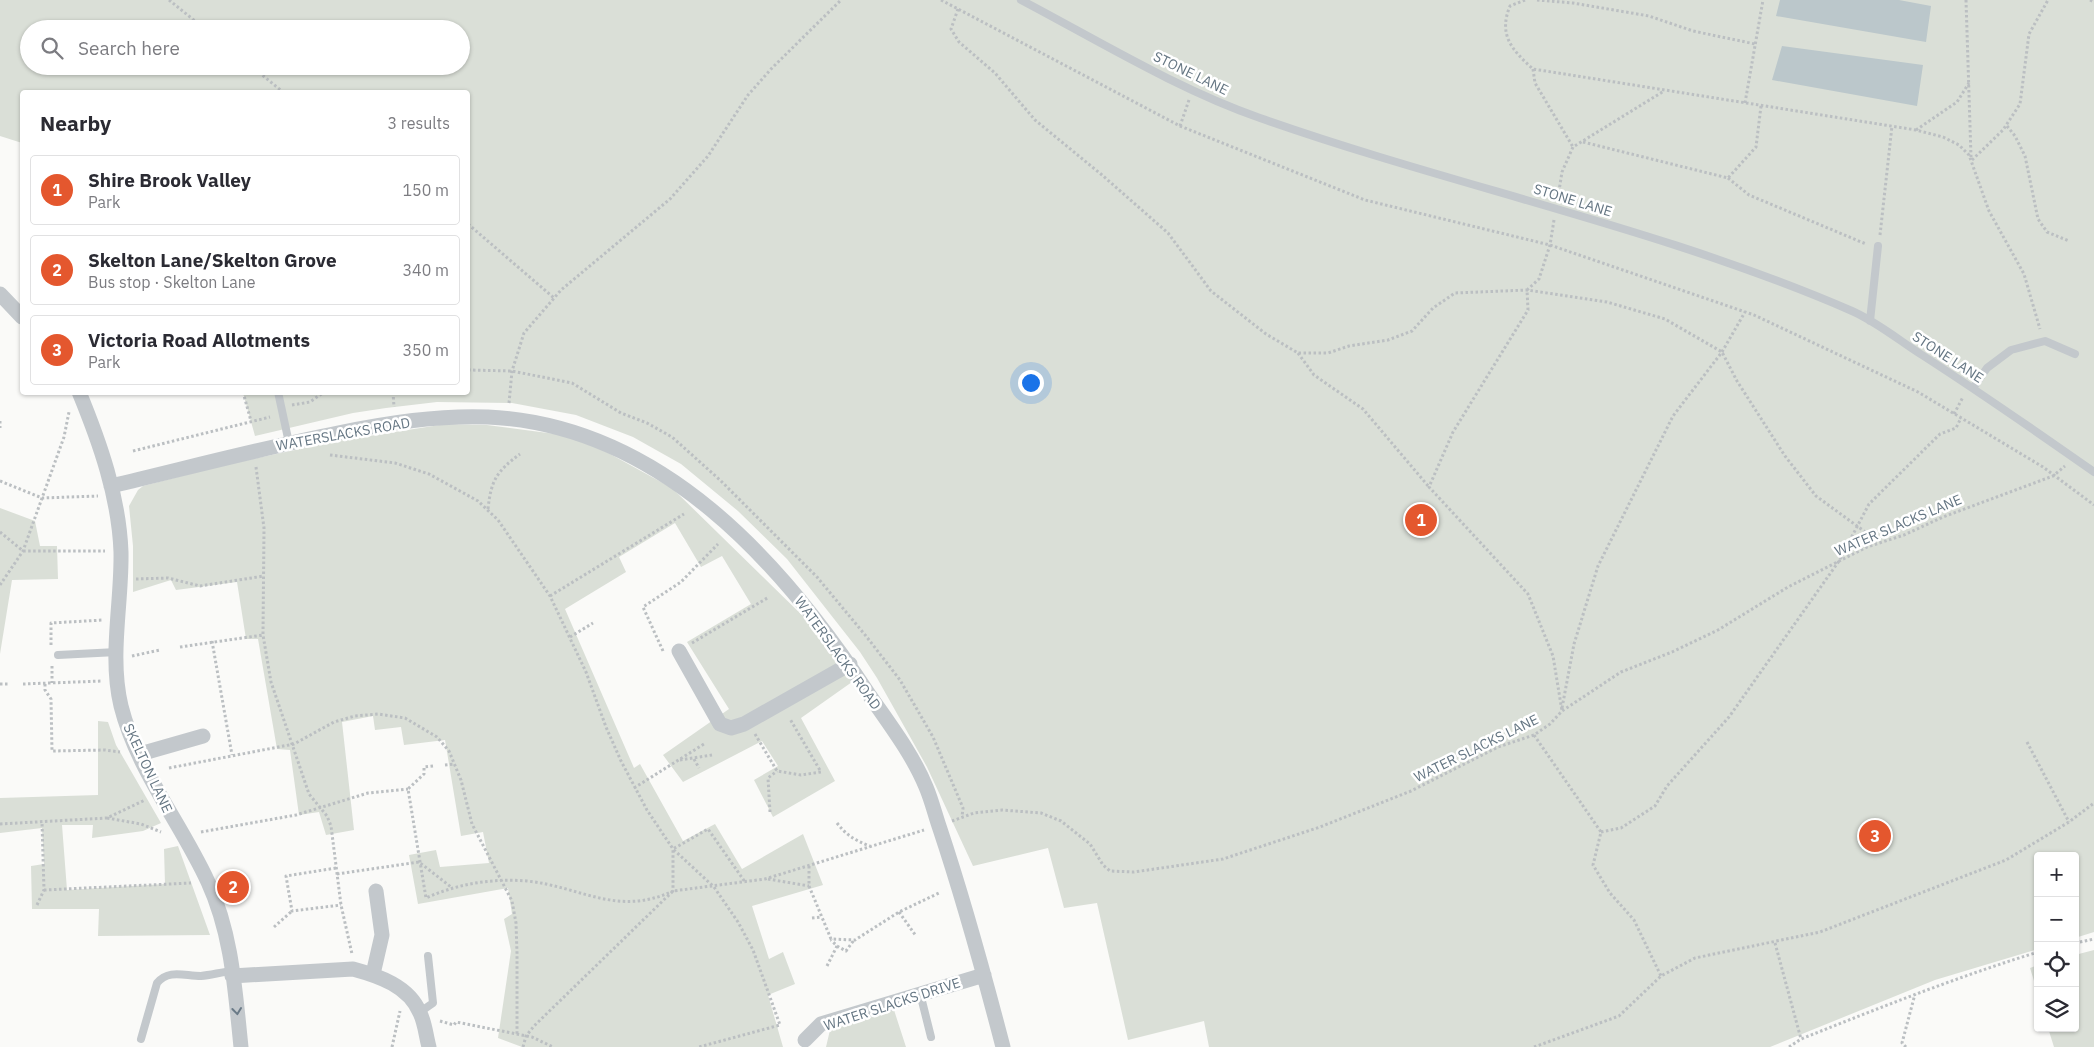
<!DOCTYPE html>
<html lang="en">
<head>
<meta charset="utf-8">
<style>
	body { margin:0; font-family:"IBM Plex Sans",sans-serif; background:#f2f2f3; color:#2b2b33 }
	.controls { position:absolute; right:15px; bottom:15px; display:grid; overflow:hidden; border-radius:5px; box-shadow:0 1px 4px #0004 }
	.controls button { width:45px; height:45px; display:grid; place-items:center; padding:0; border:0; border-bottom:1px solid #e1e1e2; background:#fff; color:#2b2b33; font:25px sans-serif }
	.you { position:absolute; left:1030px; top:382px; width:18px; height:18px; margin:-12px; border:4px solid #fff; border-radius:50%; background:#1a73e8; box-shadow:0 0 0 8px #1a73e833 }
	.badge { display:grid; place-items:center; width:32px; height:32px; border-radius:50%; background:#e4572e; color:#fff; font-size:16px; font-weight:700 }
	.pin { position:absolute; translate:-50% -50%; border:2px solid #fff; box-shadow:0 1px 5px #0006 }
	.list { margin:0; padding:0; list-style:none }
	h2 { display:flex; justify-content:space-between; align-items:center; height:65px; margin:0; padding:0 20px; font-size:21px }
	h2 small { font-size:16px; font-weight:400; color:#7c7c81 }
	.list li { display:grid; grid-template-columns:32px 1fr auto; gap:15px; align-items:center; box-sizing:border-box; height:70px; margin:0 10px 10px; padding:0 10px; border:1px solid #e1e1e2; border-radius:5px }
	.list b { display:block; font-size:19px; white-space:nowrap }
	.list p { margin:0; font-size:16px; white-space:nowrap; color:#7c7c81 }
	.list em { font-size:16px; font-style:normal; color:#7c7c81 }
	.icon { flex:none; width:28px; height:28px; fill:none; stroke:currentColor; stroke-width:2; stroke-linecap:round; stroke-linejoin:round }
	.map { position:relative; flex:none; width:2094px; height:1047px; overflow:hidden }
	.search { position:absolute; background:#fff; box-shadow:0 1px 4px #0004; left:20px; top:20px; width:450px; height:55px; display:flex; align-items:center; gap:12px; box-sizing:border-box; padding:0 18px; border-radius:28px; color:#7c7c81; font-size:19px }
	.panel { position:absolute; background:#fff; box-shadow:0 1px 4px #0004; left:20px; top:90px; width:450px; height:305px; border-radius:5px }
	.map>svg:first-child { display:block }
	.green { fill:#dadfd7; fill-rule:evenodd }
	.water { fill:#bbc7cb }
	.lines { fill:none; stroke-linecap:round; stroke-linejoin:round }
	.path { stroke:#bbbfc2; stroke-width:3; stroke-dasharray:2.5 2.5; stroke-linecap:butt }
	.service { stroke:#c3c8cc; stroke-width:8 }
	.minor { stroke:#c3c8cc; stroke-width:15 }
	.oneway { stroke:#6a7a87 }
	.labels { text-anchor:middle; stroke-width:5; stroke-linejoin:round; paint-order:stroke }
	.street-label { font-size:14px; fill:#657683; stroke:#fff }
</style>
</head>
<body>
<div class="map">
<svg width="2094" height="1047" viewBox="0 0 2094 1047">
	<rect width="100%" height="100%" fill="#fafaf8"/>
	<path class="green" d="M0 0H2094V932L2075 938V856H2038V949L1935 980 1770 1047H1209L1204 1021 1128 1040 1097 903 1064 908 1048 848 973 866 927 767 877 678 860 652 787 559 738 511 681 464 633 437 576 415 512 403 437 402 386 408 353 413 255 436 243 393 468 392V92H22V143L0 136ZM29 29H461V66H29Z
		M446 424 487 425 563 435 601 449 672 488 809 622 852 682 801 718 835 781 773 817 754 780 778 766 762 741 683 782 663 755 729 709 687 642 751 604 722 556 701 567 675 523 619 557 626 572 565 609 634 768 640 764 683 841 715 824 742 869 803 834 823 885 752 906 769 959 783 952 795 984 768 995 783 1047H522L498 1038 511 951 504 919 512 914 508 888 418 904 409 855 436 850 440 867 489 863 483 832 461 836 445 740 404 745 401 727 375 730 373 716 342 722 354 830 326 835 319 812 299 815 290 750 277 749 258 639H246L237 582 176 590 171 580 133 592V546L129 506 138 490 143 486 220 466 337 441Z
		M0 508 35 521 40 546H57L58 579 12 580 0 654Z
		M98 721 108 722 116 745 161 823 143 831 92 838 93 825H62L67 890 165 884 164 849 178 846 210 935 98 936 99 909H32L31 866 44 864 42 828 0 833V798L98 795Z
		M2094 950V1047H2054L2048 1028H2075V955Z
		M2038 965V994L2030 968Z
		M894 1010 906 1047H826L830 1030Z"/>
	<path class="water" d="M1780 0H1899L1931 6 1926 42 1776 16Z
		M1782 46 1923 65 1917 106 1772 80Z"/>
	<g class="lines">
		<path class="path" d="M169 0 205 29
			M941 0 1180 126 1365 200 1550 245 1754 315 1918 392 2043 467 2094 505
			M1525 0 1510 6C1498 35 1512 50 1533 69L1916 130 1943 137 1959 145 1969 155 1989 211 2024 274 2040 329
			M1537 0 1573 3 1649 16 1693 31 1755 44
			M1966 0 1971 157
			M2090 0 2094 2
			M958 9 951 29 959 42 995 73 1035 120 1102 175 1168 233 1211 291 1266 334 1298 353H1328L1349 346 1388 340 1412 331 1433 308 1455 293 1527 290 1607 302 1665 319 1722 352 1737 381 1785 456 1816 496 1879 542
			M251 66 283 92
			M1533 69 1535 83 1573 147
			M1745 103 1763 0
			M1180 126 1189 100
			M2007 126 2015 136 2025 156 2038 219 2047 232 2069 241
			M1916 130 1957 102 1969 83
			M1583 142 1728 178 1756 147 1761 106
			M1972 160 2003 130 2020 104 2029 34 2048 0
			M1728 178 1749 195 1866 244
			M1558 197 1562 172 1573 147 1664 91
			M1554 220 1550 245 1539 279 1527 290 1528 310 1453 432 1429 487 1528 594 1553 656 1562 711
			M468 224 554 298
			M1880 235 1892 126
			M1298 353 1314 375 1363 409 1429 487
			M468 370 512 371 572 383 621 413 647 423 672 437 720 480 817 577 866 636 900 680 933 737 963 808 962 817
			M243 392 251 421
			M393 392 394 407
			M509 403 512 371 524 333 561 290 670 199 708 156 748 95 772 68 841 0
			M292 405 310 402 324 392
			M1954 414 1963 397
			M0 421V428
			M133 451 270 417
			M330 455 395 463 429 474 478 501 498 520 550 596 586 672 606 727 621 761 647 810 673 849 714 887 738 922 753 950 780 1025 699 1047
			M256 467 264 528 263 635 271 682 309 794 327 816 331 826 341 905 352 954
			M0 481 42 498 98 496
			M488 509C491 480 497 471 520 454
			M0 532 23 551H105
			M136 579 168 578 200 586 264 576
			M0 585 23 551 64 437 69 412
			M550 596 684 514
			M570 637 593 623
			M212 641 232 755
			M692 643 769 597
			M51 645V623L103 620
			M180 647 263 635
			M663 651 643 607 681 582 718 544
			M132 656 160 650
			M52 666V683
			M0 684H8
			M23 684 102 681
			M45 684V690L51 699 52 751 105 750 120 752
			M1562 708 1574 644 1598 566 1673 416 1722 352 1745 312
			M755 734 777 771 801 775 821 772 790 719
			M1534 735 1601 832 1593 865 1610 893 1634 920 1661 976
			M2027 742 2069 822
			M694 759 699 768
			M680 760 712 755
			M445 765 454 764
			M433 766 424 767V774L408 789 426 898C457 884 492 878 527 881 582 887 617 917 673 891V849L708 829 745 882
			M169 768 294 744 334 722 355 716 378 714 405 718 437 737 449 751 461 780 472 824 512 901 516 923 517 953V1035
			M634 788 704 744
			M770 812 768 778 777 771
			M107 818 141 824 161 832
			M952 821 974 813 1002 810 1041 813 1061 821 1090 844 1103 865 1110 871 1134 872 1223 859 1320 827 1411 791 1498 747 1534 735 1550 724 1562 711 1621 672 1672 652 1718 630 1788 587 1867 547 1904 535 1943 517 2053 476 2065 466
			M837 823C846 835 856 841 870 846
			M0 824 107 818 145 800
			M201 832 296 815 368 793 408 789
			M1601 832 1621 828 1655 806 1667 786 1729 717 1839 561 1869 504 1940 434 1956 428 1961 418
			M809 866V886L831 939 855 940 899 912 939 893
			M336 868 286 876 292 911 341 905
			M337 874 419 862 451 887
			M768 879 809 886
			M44 890 191 883
			M37 905 44 890 42 822
			M899 912 916 936
			M812 918 821 917
			M274 927 292 911
			M1775 943 1801 1039
			M2075 943 2094 939
			M837 946 846 951 854 940
			M827 966 837 946 831 940
			M440 1021 454 1025 456 1022 532 1037 553 1047
			M392 1047 400 1011
			M523 1047 526 1036 534 1026 673 891 765 879 924 830
			M1534 1047 1619 1016 1661 976 1695 958 1820 932 2006 860 2069 822 2094 803
			M1789 1047 1801 1039C1879 1008 1957 977 2038 952
			M1906 1047 1902 1043 1915 994"/>
		<path class="service" d="M1021 0C1099 41 1177 89 1260 118 1456 187 1661 228 1852 311 1877 322 1900 341 1922 355 1981 393 2037 432 2094 472
			M1870 321 1878 246
			M1973 388 1987 368 2011 350 2045 341 2075 354
			M278 392 289 443
			M58 655 117 652
			M920 993 931 1037
			M420 1012 433 1003 428 956
			M141 1039 157 983C169 969 184 976 201 976 211 975 222 972 232 971"/>
		<path class="minor" d="M0 294 22 317
			M79 392C100 443 119 497 121 552 122 603 109 656 121 706 137 770 181 823 208 882 232 934 235 990 241 1047
			M111 486C187 468 262 448 338 433 388 423 438 415 488 417 660 425 782 562 870 696 890 725 913 755 926 787 932 801 935 815 940 829 964 901 984 974 1003 1047
			M679 651 720 724 731 728 744 724 850 664
			M140 754 203 736
			M373 974 382 935 376 891
			M232 976 353 969C379 976 409 986 420 1013 425 1023 426 1036 429 1047
			M805 1040 821 1024 984 975"/>
	</g>
	<defs><path id="oneway-chevron" d="M-2-3.5L2.5 0L-2 3.5" fill="none" stroke-width="1.6" stroke-linecap="round" stroke-linejoin="round" transform="scale(1.25)"/></defs>
	<use class="oneway" href="#oneway-chevron" transform="translate(237 1011) rotate(83)"/>
	<g class="labels">
		<g class="street-label">
			<text transform="translate(1191 73) rotate(26)" y="5">STONE LANE</text>
			<text transform="translate(1573 200) rotate(17)" y="5">STONE LANE</text>
			<text transform="translate(1948 357) rotate(33)" y="5">STONE LANE</text>
			<text transform="translate(343 434) rotate(-10)" y="5">WATERSLACKS ROAD</text>
			<text transform="translate(1898 525) rotate(-23)" y="5">WATER SLACKS LANE</text>
			<text transform="translate(838 653) rotate(54)" y="5">WATERSLACKS ROAD</text>
			<text transform="translate(1476 748) rotate(-26)" y="5">WATER SLACKS LANE</text>
			<text transform="translate(148 768) rotate(65)" y="5">SKELTON LANE</text>
			<text transform="translate(892 1004) rotate(-18)" y="5">WATER SLACKS DRIVE</text>
		</g>
	</g>
</svg>
<div class="controls">
<button>+</button>
<button>−</button>
<button><svg class="icon" aria-label="locate" viewBox="0 0 24 24"><circle cx="12" cy="12" r="6"/><path d="M12 2v4M12 18v4M2 12h4M18 12h4"/></svg></button>
<button><svg class="icon" aria-label="layers" viewBox="0 0 24 24"><path d="M12 4l9 5-9 5-9-5zM3 14l9 5 9-5"/></svg></button>
</div>
<div class="you"></div>
<div class="pin badge" style="left:1421px;top:520px">1</div>
<div class="pin badge" style="left:233px;top:887px">2</div>
<div class="pin badge" style="left:1875px;top:836px">3</div>
<div class="search"><svg class="icon" aria-label="search" viewBox="0 0 24 24"><circle cx="10" cy="10" r="6"/><path d="M15 15l6 6"/></svg>Search here</div>
<section class="panel">
<h2>Nearby<small>3 results</small></h2>
<ul class="list">
<li><span class="badge">1</span><div><b>Shire Brook Valley</b><p>Park</p></div><em>150 m</em></li>
<li><span class="badge">2</span><div><b>Skelton Lane/Skelton Grove</b><p>Bus stop · Skelton Lane</p></div><em>340 m</em></li>
<li><span class="badge">3</span><div><b>Victoria Road Allotments</b><p>Park</p></div><em>350 m</em></li>
</ul>
</section>
</div>
</body>
</html>
